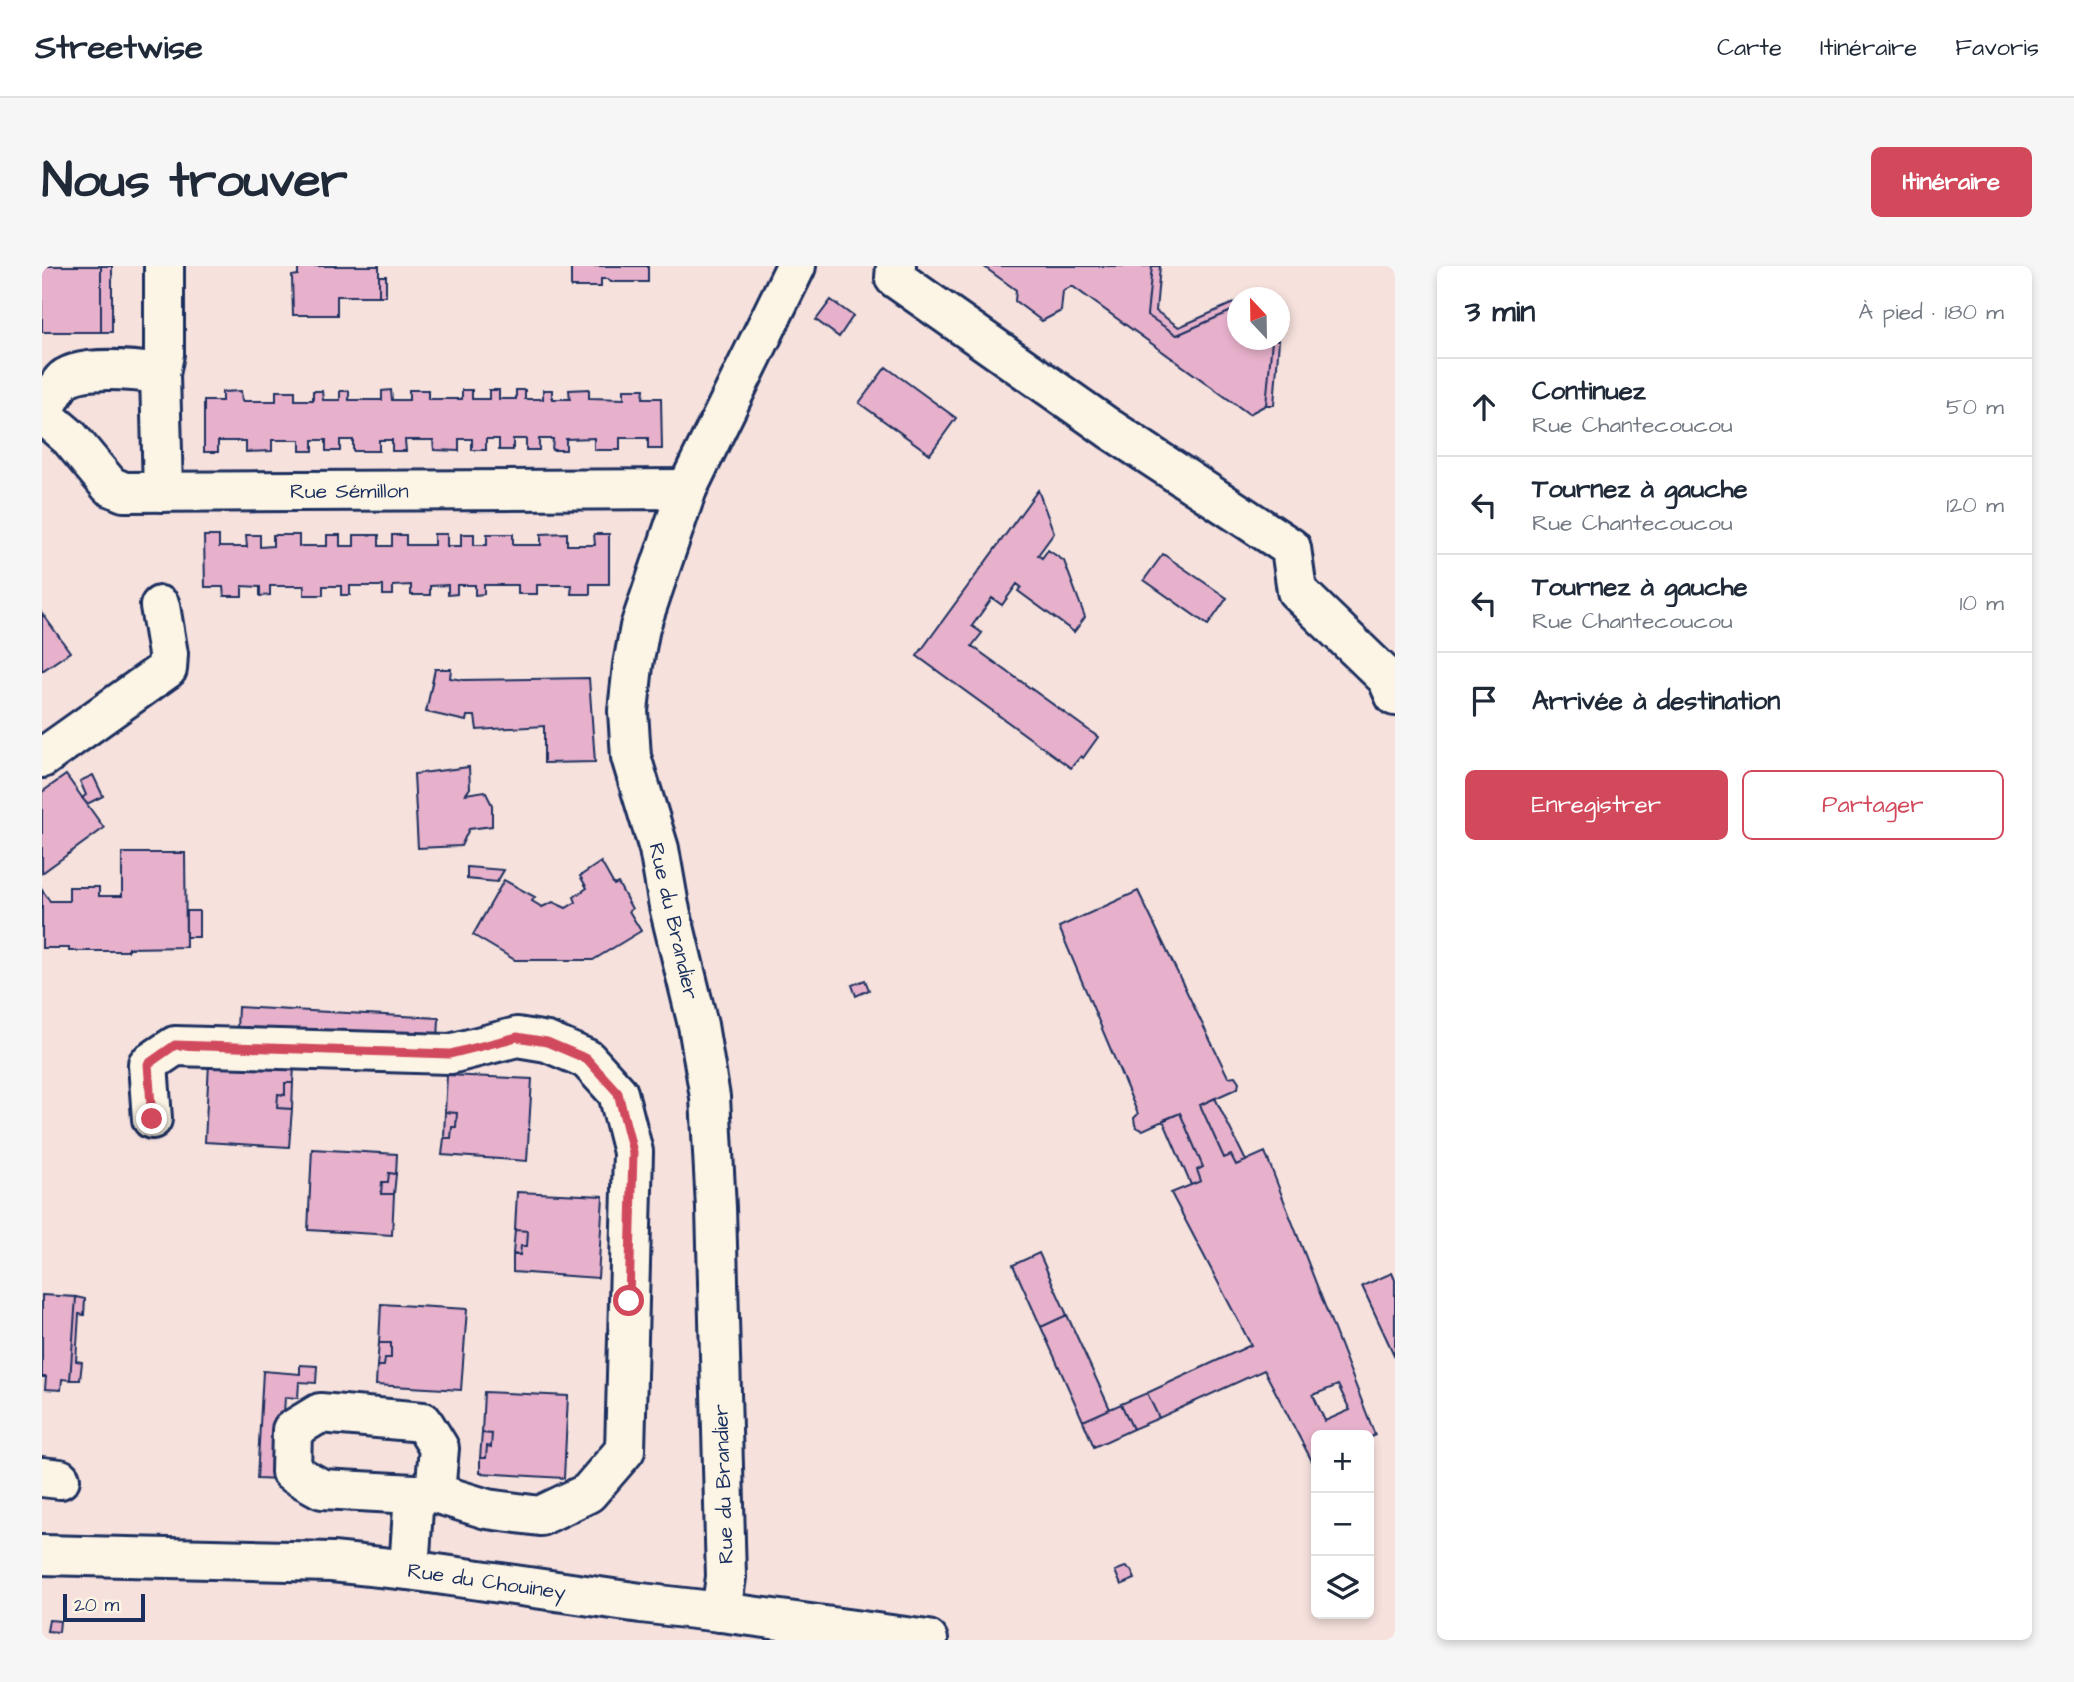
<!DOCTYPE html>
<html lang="fr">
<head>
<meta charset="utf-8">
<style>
	body { margin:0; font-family:"Architects Daughter",sans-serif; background:#f6f6f7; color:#1f2937 }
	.controls { position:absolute; right:21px; bottom:21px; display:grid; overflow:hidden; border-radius:10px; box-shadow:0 4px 10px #0003 }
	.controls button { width:63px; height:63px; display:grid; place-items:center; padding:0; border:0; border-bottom:2px solid #e0e1e3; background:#fff; color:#1f2937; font:35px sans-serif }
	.compass { position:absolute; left:1185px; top:21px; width:63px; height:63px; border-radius:50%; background:#fff; box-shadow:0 4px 10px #0003; rotate:338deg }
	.scale { position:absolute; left:21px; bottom:18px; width:82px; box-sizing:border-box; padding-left:7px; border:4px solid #1b2f5e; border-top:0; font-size:19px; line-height:24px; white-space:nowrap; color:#1b2f5e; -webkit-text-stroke:5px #fcf5e5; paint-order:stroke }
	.stop { position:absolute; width:21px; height:21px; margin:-16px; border:5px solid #d1495b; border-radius:50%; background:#fff }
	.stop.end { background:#d1495b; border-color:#fff; box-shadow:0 2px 7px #0008 }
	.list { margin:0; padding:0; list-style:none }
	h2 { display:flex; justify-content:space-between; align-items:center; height:91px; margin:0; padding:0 28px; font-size:30px }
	h2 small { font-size:23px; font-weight:400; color:#747a83 }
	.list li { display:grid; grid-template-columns:46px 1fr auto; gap:21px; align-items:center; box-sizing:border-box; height:98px; padding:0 28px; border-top:2px solid #e0e1e3 }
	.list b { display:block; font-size:26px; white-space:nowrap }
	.list p { margin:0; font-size:23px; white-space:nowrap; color:#747a83 }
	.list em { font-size:23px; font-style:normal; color:#747a83 }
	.actions { display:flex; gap:14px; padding:21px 28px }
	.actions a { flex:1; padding:16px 0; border:2px solid #d1495b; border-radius:10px; text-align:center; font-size:24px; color:#d1495b }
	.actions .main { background:#d1495b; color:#fff }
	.icon { flex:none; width:38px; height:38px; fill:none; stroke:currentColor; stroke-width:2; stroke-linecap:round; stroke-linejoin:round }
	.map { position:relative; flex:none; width:1353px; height:1374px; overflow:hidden; border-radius:10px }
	header { display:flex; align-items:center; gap:42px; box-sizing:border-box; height:98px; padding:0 35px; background:#fff; border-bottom:2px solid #e0e1e3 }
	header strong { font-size:33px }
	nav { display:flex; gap:38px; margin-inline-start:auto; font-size:24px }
	.intro { display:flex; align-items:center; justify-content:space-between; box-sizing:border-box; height:168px; padding:0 42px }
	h1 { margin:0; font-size:49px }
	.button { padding:18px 32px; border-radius:10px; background:#d1495b; color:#fff; font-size:24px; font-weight:700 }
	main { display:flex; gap:42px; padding:0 42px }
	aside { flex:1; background:#fff; border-radius:10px; box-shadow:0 4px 10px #0003 }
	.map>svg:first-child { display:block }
	.building { fill:#e7b1cb; stroke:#1b2f5e; stroke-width:2; fill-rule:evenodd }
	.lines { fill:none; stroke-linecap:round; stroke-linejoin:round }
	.minor-casing { stroke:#1b2f5e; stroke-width:44 }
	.minor { stroke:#fcf5e5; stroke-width:38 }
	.route { stroke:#d1495b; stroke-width:9 }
	.labels { text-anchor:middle; stroke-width:5; stroke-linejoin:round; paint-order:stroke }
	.street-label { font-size:21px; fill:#1b2f5e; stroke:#fcf5e5 }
</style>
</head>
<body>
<header>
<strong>Streetwise</strong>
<nav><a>Carte</a><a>Itinéraire</a><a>Favoris</a></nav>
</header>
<div class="intro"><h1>Nous trouver</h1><a class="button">Itinéraire</a></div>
<main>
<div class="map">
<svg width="1353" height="1374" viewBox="0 0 1353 1374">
	<rect width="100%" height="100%" fill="#f6e1dd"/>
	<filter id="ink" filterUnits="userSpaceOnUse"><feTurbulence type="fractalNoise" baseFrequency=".0143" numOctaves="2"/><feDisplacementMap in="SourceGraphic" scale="14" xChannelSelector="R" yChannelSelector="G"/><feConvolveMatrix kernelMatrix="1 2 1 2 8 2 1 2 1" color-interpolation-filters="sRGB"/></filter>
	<g filter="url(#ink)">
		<path class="building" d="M0 0H59V66H0Z
			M59 0H70V66H59Z
			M256 0H337V30H295V49H251L250 10 256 9Z
			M529 0H606V16H569L565 13H559V21H529Z
			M941 0H1110L1105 49 1135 69 1196 42V74H1230L1224 139 1207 148 1030 20 1021 25 1019 45 1000 55 973 35 974 24Z
			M1110 0H1118L1114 45 1137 61 1196 35V42L1135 69 1105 49Z
			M337 10H344V30H337Z
			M789 34 811 50 797 71 774 54Z
			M1230 74H1237L1232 139H1224Z
			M844 101 914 152 888 188 817 137Z
			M547 123V132L582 133V123H602L601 132H619L620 183H606V172H578V184H552V172L524 173V184H510L511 173H497V184H484V173H471V184H457V173H444V184H430V173H417V185L392 184 391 174H363L364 185H350V174H337V185H311V174H298V185H284V174H271V185H258V174H230V185L204 186V175H176V186H162V135H180V126L199 125 200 135H234V125H253V134H271V125H280L281 134H298V125H307V134H340V125L349 124 350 134H367V124H386V133H420V124H430V133H447V124H457V133H474V124H483V133H501V124H510V133H528L527 124Z
			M996 224 1012 267 996 289 1000 292 1006 284 1022 295 1043 351 1032 366 976 325 979 321 975 318 960 339 950 332 930 360 940 367 930 380 1056 471 1041 492 1039 490 1029 502 875 390Z
			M525 267V279H553L552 268H567V318H548V328H529L530 319H495V328H476V319H442V328L433 329V319H415V328L406 329V319L388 320V329H369V319L351 320V329H341V320H308V329H299V320H281V329H262V320H228V329L218 330V321L200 320V330H182L181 321H163L162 270H177V281H205L204 269H218V281L231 280V269H257V280H285V269H298V280H312V269H337V280H350V269H364V279H392V268H405V280H419V268H432V279H445V268H471V279H499V268Z
			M1121 288 1185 332 1166 359 1102 314Z
			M0 347 28 386 0 405Z
			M393 403H409L408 412 421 414 547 412 553 496 502 497V460L435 464 433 450H425L424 455 384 446Z
			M427 501 428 522 424 528 443 525 450 539V560L427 563 419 580 376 582 372 508Z
			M24 509 62 562 0 607V526Z
			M51 509 61 530 45 538 40 532 44 529 38 515Z
			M80 587H143L144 681 86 682V685H27V682H0V624L8 635H27V621H57V630H80Z
			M559 596 572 619 576 617 590 643 587 645 599 665 551 694H473L431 669 462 614 493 631 490 635 500 641 511 636 524 642 534 636 532 631 545 622 538 610Z
			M425 601 462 604 455 616 425 613Z
			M1096 625 1186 811 1193 810 1197 816 1196 822 1158 839 1182 892 1189 889 1194 899 1223 886 1333 1169 1327 1172V1169H1274V1196L1271 1197 1222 1104 1117 1152 1105 1127 1209 1079 1129 927 1159 915 1155 904 1161 901 1138 847 1101 864 1095 862 1093 859 1092 852 1096 848 1017 661ZM1296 1119 1308 1144 1283 1155 1271 1129Z
			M144 645H157V671H144Z
			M823 714 827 724 814 730 810 719Z
			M196 741 397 752 396 775 195 764Z
			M167 797 252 801 251 817H243V829L236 828 235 842 250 843 247 881 163 876Z
			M405 809 490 813 485 895 400 889 402 872H409L410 861H414L415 847 403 846Z
			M243 817H251L250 843 235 842 236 828 243 829Z
			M1173 832 1204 895 1194 899 1189 889 1182 892 1158 839Z
			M403 846 415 847 414 861H410L409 872H402Z
			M1138 847 1161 901 1155 904 1159 915 1149 919 1121 854Z
			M270 883 355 888 354 908 347 907 346 916H340L339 928H352L350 969 266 964Z
			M347 907 354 908 352 928H339L340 916H346Z
			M475 926 561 930 556 1012 471 1006V988L478 989 479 980H485L486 965 473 964Z
			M473 964 486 965 485 980H479L478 989 471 988Z
			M997 987 1025 1049 999 1061 971 999Z
			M1350 1007 1353 1014V1091L1320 1020Z
			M0 1029 34 1031 28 1114 20 1113 19 1124 3 1123 4 1111H0Z
			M34 1031 43 1033 42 1049 37 1048 34 1095 40 1096 38 1114H28Z
			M339 1038 425 1043 419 1124 334 1119 335 1100H342L343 1092H349V1077H337Z
			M1025 1049 1068 1143 1041 1155 999 1061Z
			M337 1077H349V1092H343L342 1100H335Z
			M258 1099 275 1100 274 1117 257 1116 256 1132 243 1131 238 1214 215 1213 221 1105 258 1108Z
			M442 1126 526 1130 522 1212 438 1207V1192H444L445 1180 449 1181 450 1168 440 1167Z
			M1105 1127 1117 1152 1091 1163 1079 1138Z
			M1079 1138 1091 1163 1052 1181 1041 1155Z
			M440 1167 450 1168 449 1181 445 1180 444 1192H438Z
			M1083 1301 1089 1304 1093 1313 1079 1319 1073 1305Z
			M7 1354 18 1355 17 1366 5 1365Z"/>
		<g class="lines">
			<g class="minor-casing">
				<g id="minor">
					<path d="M854 0 853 12 1068 163 1249 282 1255 325 1345 412 1353 430"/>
					<path id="s1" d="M0 148 28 172 68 220 82 226 645 223"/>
					<path d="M0 148C6 138 12 124 20 115 34 98 97 105 118 108"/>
					<path d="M121 226 118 108 122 88V0"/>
					<path d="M0 492 125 403 126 388 118 340"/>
					<path d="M110 853 106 798 133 780 408 788 475 771 505 776 545 793 576 827 591 886 583 1184 546 1227 498 1250 445 1243 393 1227 372 1228 280 1223 249 1206 250 1164 278 1147 381 1156 397 1182 393 1227"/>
					<path d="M0 1211 18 1213"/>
					<path id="s2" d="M0 1289 290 1296 367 1304 599 1337 679 1346 886 1374"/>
					<path d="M367 1304 372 1228"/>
					<path d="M679 1346 684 1311 674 942 668 831 656 759 627 640 617 583 589 491 586 445 591 399 598 361 645 223 754 0"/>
				</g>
			</g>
			<use href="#minor" class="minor"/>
		</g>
	</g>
	<g class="lines" filter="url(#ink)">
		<path class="route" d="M110 853 106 798 133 779 408 788 475 771 505 776 545 793 576 827 591 886 587 1035"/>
	</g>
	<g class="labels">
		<g class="street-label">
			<text dy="7" stroke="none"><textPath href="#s1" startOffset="340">Rue Sémillon</textPath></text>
			<text transform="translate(632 655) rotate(77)" y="7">Rue du Brandier</text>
			<text transform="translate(681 1218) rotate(-92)" y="7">Rue du Brandier</text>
			<text dy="7" stroke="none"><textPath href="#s2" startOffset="446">Rue du Chouiney</textPath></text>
		</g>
	</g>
</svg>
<div class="controls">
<button>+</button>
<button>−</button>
<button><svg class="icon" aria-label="layers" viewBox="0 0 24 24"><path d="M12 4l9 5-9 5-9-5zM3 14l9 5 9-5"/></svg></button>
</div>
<svg class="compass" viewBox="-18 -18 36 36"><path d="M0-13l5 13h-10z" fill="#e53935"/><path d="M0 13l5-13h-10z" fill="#747a83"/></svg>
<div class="scale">20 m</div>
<div class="stop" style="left:587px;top:1035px"></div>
<div class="stop end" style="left:110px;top:853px"></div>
</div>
<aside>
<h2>3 min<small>À pied · 180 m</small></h2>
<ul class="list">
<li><svg class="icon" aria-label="ahead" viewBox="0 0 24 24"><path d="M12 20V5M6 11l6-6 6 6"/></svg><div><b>Continuez</b><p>Rue Chantecoucou</p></div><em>50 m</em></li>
<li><svg class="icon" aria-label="left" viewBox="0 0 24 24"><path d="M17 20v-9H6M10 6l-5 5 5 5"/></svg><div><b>Tournez à gauche</b><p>Rue Chantecoucou</p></div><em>120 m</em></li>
<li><svg class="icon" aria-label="left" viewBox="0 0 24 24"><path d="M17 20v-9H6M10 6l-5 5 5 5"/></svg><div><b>Tournez à gauche</b><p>Rue Chantecoucou</p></div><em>10 m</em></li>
<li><svg class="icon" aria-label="arrive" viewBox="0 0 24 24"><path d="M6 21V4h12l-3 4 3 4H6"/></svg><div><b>Arrivée à destination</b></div></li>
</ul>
<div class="actions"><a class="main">Enregistrer</a><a>Partager</a></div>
</aside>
</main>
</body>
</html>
